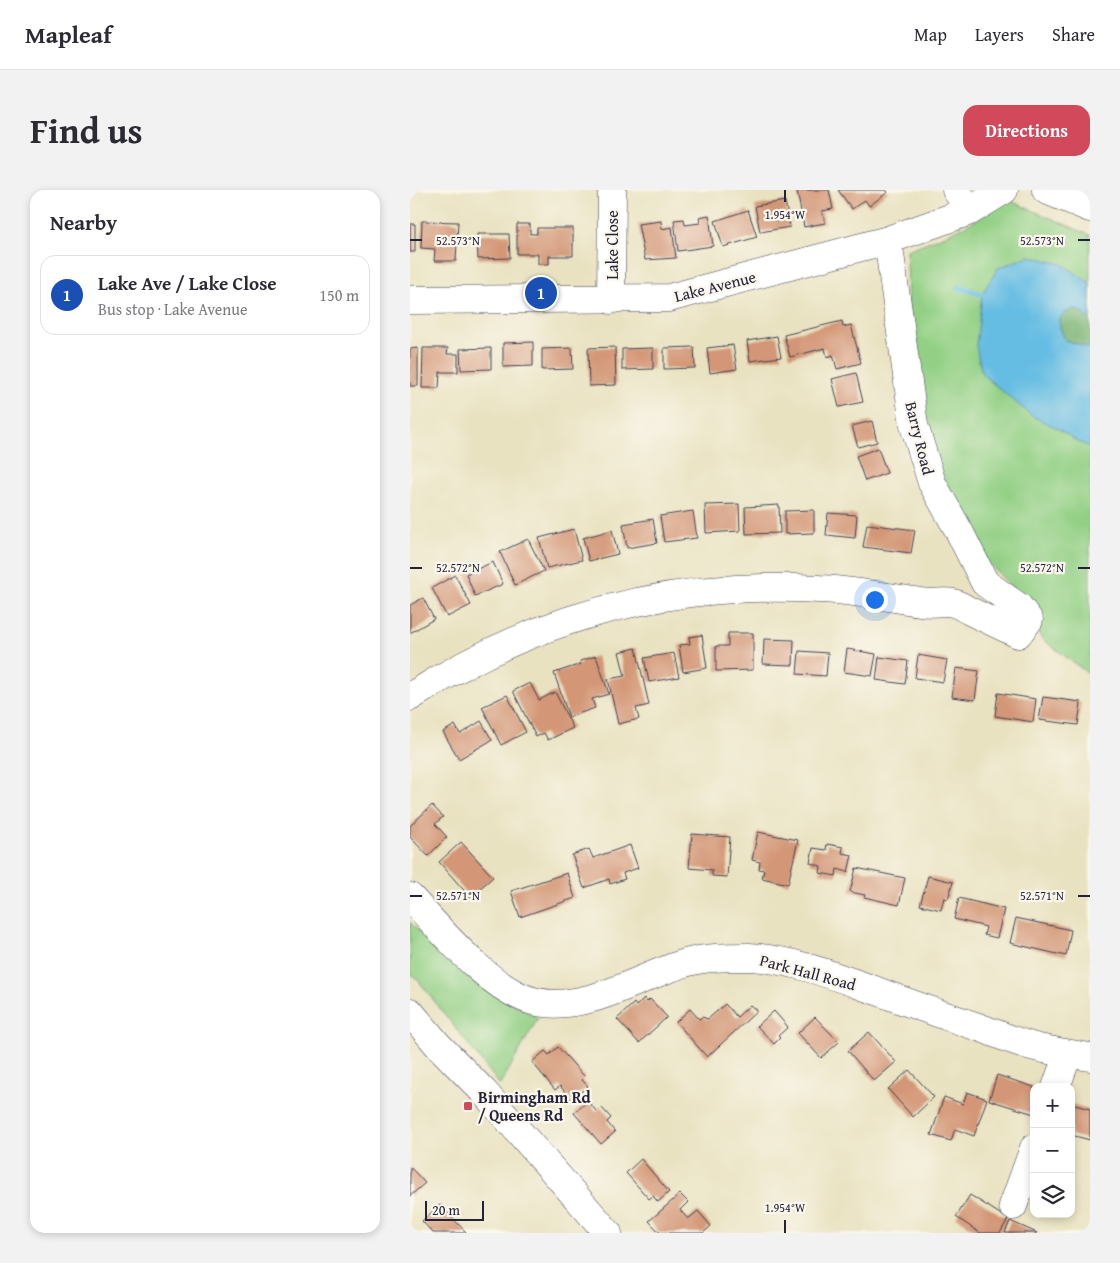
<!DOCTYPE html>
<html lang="en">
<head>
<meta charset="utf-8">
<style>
	body { margin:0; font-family:"Gentium Book Plus",serif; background:#f2f2f3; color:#2b2b33 }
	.controls { position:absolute; right:15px; bottom:15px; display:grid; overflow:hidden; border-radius:10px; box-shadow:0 2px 8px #0003 }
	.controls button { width:45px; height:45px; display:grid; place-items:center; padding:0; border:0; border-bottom:1px solid #e1e1e2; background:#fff; color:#2b2b33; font:25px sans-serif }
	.scale { position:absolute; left:15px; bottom:12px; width:59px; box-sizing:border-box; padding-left:5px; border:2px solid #22223b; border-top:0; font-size:14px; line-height:18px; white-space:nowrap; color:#22223b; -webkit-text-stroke:4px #fbf7ec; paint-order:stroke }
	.you { position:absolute; left:464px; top:409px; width:18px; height:18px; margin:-12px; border:4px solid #fff; border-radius:50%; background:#1a73e8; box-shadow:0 0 0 8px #1a73e833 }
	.badge { display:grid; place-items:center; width:32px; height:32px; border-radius:50%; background:#d1495b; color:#fff; font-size:16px; font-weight:700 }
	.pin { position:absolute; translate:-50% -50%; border:2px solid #fff; box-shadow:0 1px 5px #0006 }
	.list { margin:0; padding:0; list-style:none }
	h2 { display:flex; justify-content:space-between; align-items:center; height:65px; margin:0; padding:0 20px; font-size:21px }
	h2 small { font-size:16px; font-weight:400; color:#7c7c81 }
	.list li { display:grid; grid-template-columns:32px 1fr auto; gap:15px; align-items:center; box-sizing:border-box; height:80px; margin:0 10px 10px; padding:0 10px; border:1px solid #e1e1e2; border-radius:15px }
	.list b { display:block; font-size:19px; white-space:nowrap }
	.list p { margin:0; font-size:16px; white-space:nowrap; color:#7c7c81 }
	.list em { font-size:16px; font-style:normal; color:#7c7c81 }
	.icon { flex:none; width:28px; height:28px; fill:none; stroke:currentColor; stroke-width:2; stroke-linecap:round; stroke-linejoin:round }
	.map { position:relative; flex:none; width:680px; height:1043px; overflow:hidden; border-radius:15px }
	header { display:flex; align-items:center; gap:30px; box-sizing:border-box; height:70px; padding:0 25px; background:#fff; border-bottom:1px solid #e1e1e2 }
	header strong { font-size:24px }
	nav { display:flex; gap:28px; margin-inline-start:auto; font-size:18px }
	.intro { display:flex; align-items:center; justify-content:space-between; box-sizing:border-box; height:120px; padding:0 30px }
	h1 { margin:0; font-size:35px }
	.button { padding:12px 22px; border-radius:15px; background:#d1495b; color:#fff; font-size:18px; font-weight:700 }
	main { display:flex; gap:30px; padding:0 30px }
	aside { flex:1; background:#fff; border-radius:15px; box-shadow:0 2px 8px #0003 }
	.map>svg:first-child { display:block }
	.green { fill:#93d085; stroke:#5a7960 }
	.forest { fill:#76b272; stroke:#4c6a56 }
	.water { fill:#66bde3; stroke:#44708f }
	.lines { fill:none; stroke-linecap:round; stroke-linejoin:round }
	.stream { stroke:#66bde3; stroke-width:5.5 }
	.building { fill:#d39676 }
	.minor-casing { stroke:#403f4f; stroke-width:29 }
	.highway-casing { stroke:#403f4f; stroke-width:29 }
	.minor { stroke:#fff; stroke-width:28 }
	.highway { stroke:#fff; stroke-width:28 }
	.ticks { fill:none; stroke:#22223b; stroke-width:2 }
	.poi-dot { fill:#d1495b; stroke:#fbf7ec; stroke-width:2 }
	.labels { text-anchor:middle; stroke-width:4.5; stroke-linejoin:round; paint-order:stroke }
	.street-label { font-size:16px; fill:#22223b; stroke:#fbf7ec }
	.poi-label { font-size:16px; font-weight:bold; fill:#22223b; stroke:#fbf7ec; text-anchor:start }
	.ticks-label { font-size:12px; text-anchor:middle; fill:#22223b; stroke:#fbf7ec; stroke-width:4.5; stroke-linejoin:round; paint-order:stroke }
</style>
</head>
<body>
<header>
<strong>Mapleaf</strong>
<nav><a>Map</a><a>Layers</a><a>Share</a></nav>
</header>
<div class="intro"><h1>Find us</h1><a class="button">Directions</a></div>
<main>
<aside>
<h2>Nearby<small></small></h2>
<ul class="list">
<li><span class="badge" style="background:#1a4fb4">1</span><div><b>Lake Ave / Lake Close</b><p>Bus stop · Lake Avenue</p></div><em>150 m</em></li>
</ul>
</aside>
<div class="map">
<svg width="680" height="1043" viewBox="0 0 680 1043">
	<rect width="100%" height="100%" fill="#fbf7ec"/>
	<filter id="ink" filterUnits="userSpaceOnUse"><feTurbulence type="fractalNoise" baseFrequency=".02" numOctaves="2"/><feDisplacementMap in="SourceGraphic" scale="10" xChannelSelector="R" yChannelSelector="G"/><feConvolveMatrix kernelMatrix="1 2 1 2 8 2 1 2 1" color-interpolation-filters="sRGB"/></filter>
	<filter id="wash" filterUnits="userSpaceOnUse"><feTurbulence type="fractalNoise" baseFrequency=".0096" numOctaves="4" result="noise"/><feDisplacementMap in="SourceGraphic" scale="20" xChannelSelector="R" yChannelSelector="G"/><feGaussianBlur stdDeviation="1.12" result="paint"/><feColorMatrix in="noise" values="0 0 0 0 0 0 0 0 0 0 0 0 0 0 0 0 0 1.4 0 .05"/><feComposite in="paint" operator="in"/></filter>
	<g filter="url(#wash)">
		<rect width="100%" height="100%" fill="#e9e2c1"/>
		<path class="green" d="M596 9 680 45V485L631 448 617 413 567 361 530 289 511 211 498 123 497 60C531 47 567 34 596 9Z
			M0 732 21 754 63 792 128 828 90 895 7 789 0 783Z"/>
		<path class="forest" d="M665 119 674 124 680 130V158L655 150C648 133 644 126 665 119Z"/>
		<path class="water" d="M619 66 652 74 680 93V130L674 124 665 119C644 126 648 133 655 150L680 158V257L668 252 649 239 622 226 572 184 566 156 572 104 588 78Z"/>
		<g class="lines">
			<path class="stream" d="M548 97 572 104"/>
		</g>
		<g id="blocks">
			<path class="building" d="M392 0H419L423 19 412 21 415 33 394 37 387 1Z
				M428 0H476L478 2 459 16 455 10 442 19Z
				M375 11 380 37 350 42 345 16Z
				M338 20 347 47 313 57 305 31Z
				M299 25 303 56 268 61 264 30 274 29 275 35 290 33 289 27Z
				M12 31 48 32 46 71H24L25 59 11 58Z
				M251 31 252 39 262 37 266 68 235 70 228 34Z
				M0 34H5V62H0Z
				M107 34H120V44H127V38H163V66H139V74H128V64H107Z
				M67 44H99L100 68 68 69Z
				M432 131 433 137 441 135 451 173 427 179 423 165 417 167 415 158 380 167 374 145Z
				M367 146 371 167 340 171 337 151Z
				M123 152V176L93 177V153Z
				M323 155 327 179 300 183 297 158Z
				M205 157 206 195 179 196 178 158Z
				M284 157 285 178 254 179V158Z
				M8 158V196H0V159Z
				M13 158H38L37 164H48V182H30L29 198H12Z
				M81 158V179L51 180 50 159Z
				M162 158 163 179 132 180V159Z
				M243 158V179L212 180V159Z
				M446 183 453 212 429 217 422 189Z
				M462 231 467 252 448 257 442 236Z
				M468 258 477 283 455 291 446 266Z
				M329 314 330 341 296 343 295 315Z
				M369 315 370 343 336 344 335 317Z
				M404 320V343L375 344V321Z
				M283 321 287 348 254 352 250 326Z
				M418 323 447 325 445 348 416 345Z
				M243 329 247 353 217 358 213 334Z
				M457 334 505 340 501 363 453 357Z
				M164 339 172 370 137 378 129 348Z
				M202 340 208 364 179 371 173 348Z
				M118 349 134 381 105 395 90 362Z
				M83 372 93 394 65 406 56 384Z
				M45 385 61 415 37 427 22 398Z
				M13 408 24 429 0 443V415Z
				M318 443H343V480L306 481V456H318Z
				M292 445 297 478 273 482 269 455 280 454 279 447Z
				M354 449 384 450 383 475 353 474Z
				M226 458 239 515 226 518 229 529 208 534 198 489 215 486 209 462Z
				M437 459 466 464 462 486 434 482Z
				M389 461 418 463 416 486 387 484Z
				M264 463 269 487 239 492 234 468Z
				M508 465 537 470 533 492 505 488Z
				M186 466 199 504 182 509 185 518 159 527 144 483 171 474 170 471Z
				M469 467 498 471 495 494 466 490Z
				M546 478 569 481 565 510 542 507Z
				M120 493 129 510 145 502 163 538 138 550 134 543 126 547 103 501Z
				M588 503 626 509 623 532 585 526Z
				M97 505 116 542 91 555 72 517Z
				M633 507 671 512 668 535 629 530Z
				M71 531 82 550 49 569 33 542 45 535 50 544Z
				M22 615 33 627 25 634 37 647 18 666 0 647V636Z
				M348 642 388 650 378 694 352 688 354 680 349 679 350 672 342 670Z
				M282 644 320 647 317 687 302 686V680L279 678Z
				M51 652 83 687 60 707 29 672Z
				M417 654 433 657 432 663 442 665 438 682 427 679 426 686 410 683 411 676 400 673 403 658 416 660Z
				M220 655 228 678 213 683 215 689 200 694 199 689 174 698 162 665 179 659 183 668Z
				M446 678 495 688 489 715 454 707 455 705 440 702Z
				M157 683 165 708 110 727 101 701Z
				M518 686 543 692 538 709 534 708 531 720 510 715Z
				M549 708 594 719 587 748 574 745 576 737 544 729Z
				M606 728 661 740 656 766 600 753Z
				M234 808 237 812 240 809 257 827 229 853 207 829 224 813 226 816Z
				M315 814 327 827 340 815 347 821 297 867 266 832 280 819 289 829 292 827 298 829Z
				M364 821 378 837 368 846 370 848 364 854 347 836Z
				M405 827 429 852 411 868 388 843Z
				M459 842 486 872 464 891 438 861Z
				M148 857 175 887 172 890 178 896 162 910 150 896 145 900 122 872 135 861 139 865Z
				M499 880 524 907 503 927 478 899Z
				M587 885 624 897V924L579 910Z
				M557 902 577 909 564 946 545 939 541 951 521 945 534 907 553 914Z
				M178 911 186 921 191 917 201 928 197 932 205 942 191 954 164 923Z
				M661 914 680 919V950L661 945Z
				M231 969 259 1002 248 1012 243 1006 239 1009 216 983Z
				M0 977 15 993 0 1006Z
				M270 1004 278 1012 270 1020 278 1029 288 1021 301 1036 293 1043H250L239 1031Z
				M560 1005 598 1029 590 1043H570L546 1027Z
				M30 1015 56 1042 54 1043H23L12 1031Z
				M600 1031 627 1043H595Z"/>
		</g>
	</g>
	<g filter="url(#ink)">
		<use href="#blocks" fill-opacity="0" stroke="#403f4f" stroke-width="1"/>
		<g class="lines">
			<g class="minor-casing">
				<path id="minor" d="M546 0 560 21
					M636 0 680 18
					M0 110 259 108 478 50 560 21 594 0
					M201 110 202 0
					M0 507C124 427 261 390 409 399 442 400 476 407 510 412 521 414 535 411 543 413 549 414 555 419 560 421 576 429 592 436 608 444L619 430 609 417 575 393 549 341 522 293 504 235 478 50
					M0 707C31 740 82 803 127 812 176 822 227 788 272 774 293 767 317 767 339 767 383 769 427 787 467 801 501 814 536 826 571 838 587 844 604 851 621 856 640 861 660 864 680 867
					M646 897 658 864
					M603 1016 624 958"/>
			</g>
			<g class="highway-casing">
				<path id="highway" d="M0 822 28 855 73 901 198 1043"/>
			</g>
			<use href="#minor" class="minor"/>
			<use href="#highway" class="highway"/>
		</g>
	</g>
	<path class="ticks" d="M375 0V12M0 50H12M668 50H680M0 378H12M668 378H680M0 706H12M668 706H680M375 1030V1043"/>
	<rect class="poi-dot" x="53" y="911" width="10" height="10" rx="2.5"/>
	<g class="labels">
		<g class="street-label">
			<text transform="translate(202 55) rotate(-90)" y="6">Lake Close</text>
			<text transform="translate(305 96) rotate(-14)" y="6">Lake Avenue</text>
			<text transform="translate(510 248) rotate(76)" y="6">Barry Road</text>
			<text transform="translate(398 782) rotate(15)" y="6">Park Hall Road</text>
		</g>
		<g class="poi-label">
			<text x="68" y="913">Birmingham Rd<tspan x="68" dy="18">/ Queens Rd</tspan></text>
		</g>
	</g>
	<g class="ticks-label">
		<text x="375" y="29">1.954°W</text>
		<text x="48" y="55">52.573°N</text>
		<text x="632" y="55">52.573°N</text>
		<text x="48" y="382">52.572°N</text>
		<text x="632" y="382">52.572°N</text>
		<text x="48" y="710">52.571°N</text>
		<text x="632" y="710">52.571°N</text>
		<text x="375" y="1022">1.954°W</text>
	</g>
</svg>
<div class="controls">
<button>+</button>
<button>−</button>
<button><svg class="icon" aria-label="layers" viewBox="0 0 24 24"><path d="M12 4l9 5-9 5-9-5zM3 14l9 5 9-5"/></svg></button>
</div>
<div class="scale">20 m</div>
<div class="you"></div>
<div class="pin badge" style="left:131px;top:103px;background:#1a4fb4">1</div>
</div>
</main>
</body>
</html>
